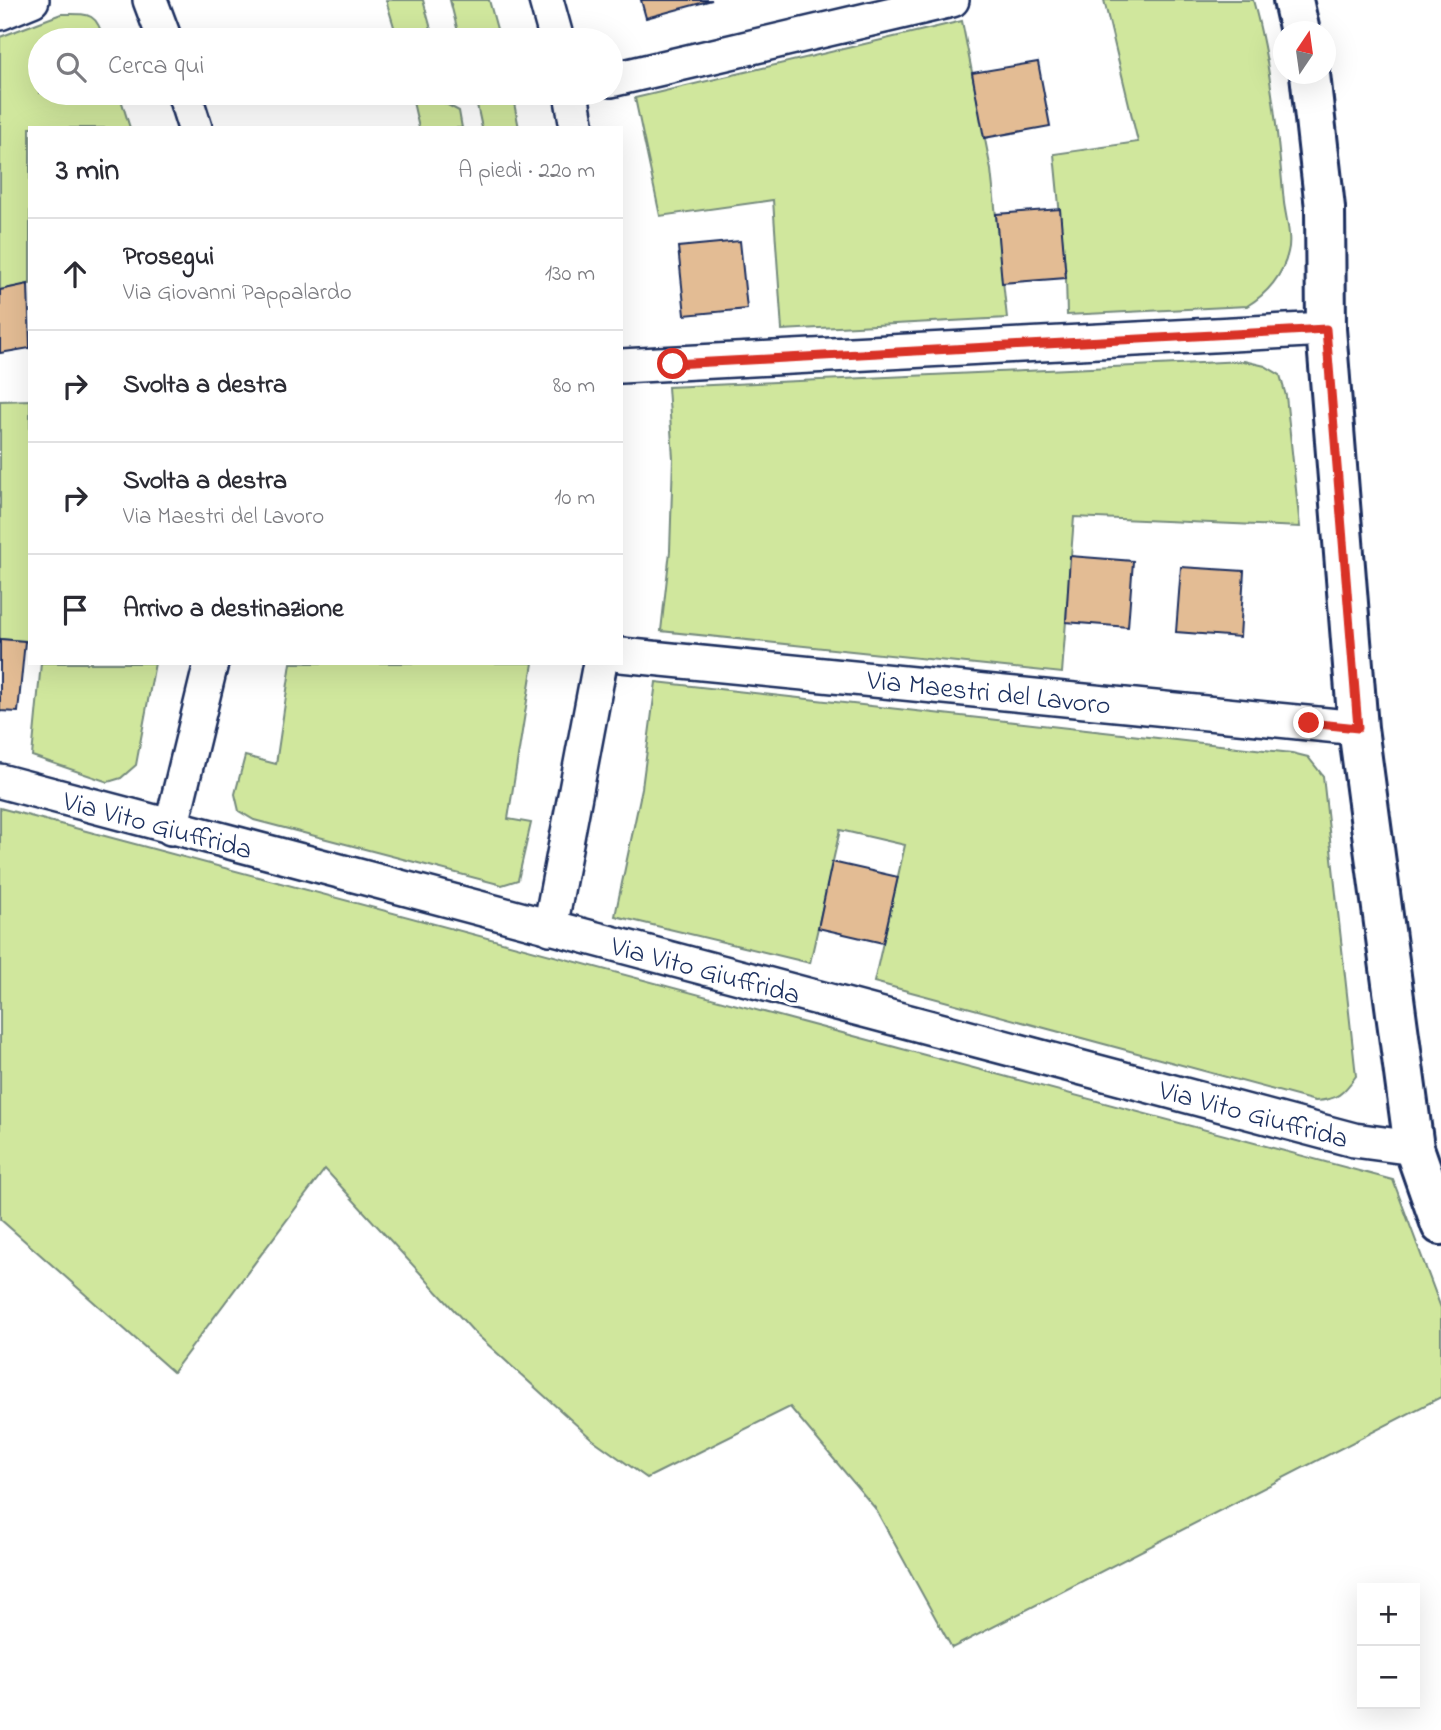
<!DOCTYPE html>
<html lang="it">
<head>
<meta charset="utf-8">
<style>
	body { margin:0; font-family:"Indie Flower",sans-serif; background:#f2f2f3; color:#2b2b33 }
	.controls { position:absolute; right:21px; bottom:21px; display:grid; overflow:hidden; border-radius:0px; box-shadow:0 7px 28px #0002 }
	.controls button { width:63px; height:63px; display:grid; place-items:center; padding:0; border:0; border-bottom:2px solid #e1e1e2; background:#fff; color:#2b2b33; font:35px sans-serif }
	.compass { position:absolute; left:1273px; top:21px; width:63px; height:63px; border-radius:50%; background:#fff; box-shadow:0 7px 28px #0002; rotate:13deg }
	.stop { position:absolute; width:21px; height:21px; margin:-16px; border:5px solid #d93025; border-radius:50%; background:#fff }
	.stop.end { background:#d93025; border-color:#fff; box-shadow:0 2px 7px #0008 }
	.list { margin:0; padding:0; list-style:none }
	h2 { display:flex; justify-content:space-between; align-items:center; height:91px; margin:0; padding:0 28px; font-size:30px }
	h2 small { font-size:23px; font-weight:400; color:#7c7c81 }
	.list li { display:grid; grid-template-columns:46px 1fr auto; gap:21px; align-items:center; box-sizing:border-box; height:112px; padding:0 28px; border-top:2px solid #e1e1e2 }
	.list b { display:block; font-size:26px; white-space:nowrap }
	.list p { margin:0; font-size:23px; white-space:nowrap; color:#7c7c81 }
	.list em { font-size:23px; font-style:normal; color:#7c7c81 }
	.icon { flex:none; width:38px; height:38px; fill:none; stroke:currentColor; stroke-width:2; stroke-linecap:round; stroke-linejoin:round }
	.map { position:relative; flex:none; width:1441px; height:1730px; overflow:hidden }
	.search { position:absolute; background:#fff; box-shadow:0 7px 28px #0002; left:28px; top:28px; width:595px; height:77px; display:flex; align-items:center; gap:18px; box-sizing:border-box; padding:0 24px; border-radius:38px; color:#7c7c81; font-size:26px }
	.panel { position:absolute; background:#fff; box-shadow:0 7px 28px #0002; left:28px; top:126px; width:595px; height:539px; border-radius:0px }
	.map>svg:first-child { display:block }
	.green { fill:#d0e79d; stroke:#768b7e; stroke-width:2 }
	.building { fill:#e3bc94; stroke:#1b2f5e; stroke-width:2 }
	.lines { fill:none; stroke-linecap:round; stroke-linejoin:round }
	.minor-casing { stroke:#1b2f5e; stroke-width:38 }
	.secondary-casing { stroke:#1b2f5e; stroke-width:44 }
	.minor { stroke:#fff; stroke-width:33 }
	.secondary { stroke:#fff; stroke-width:38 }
	.route { stroke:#d93025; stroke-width:9 }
	.labels { text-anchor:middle; stroke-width:7; stroke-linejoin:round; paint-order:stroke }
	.street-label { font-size:28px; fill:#1b2f5e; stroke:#fff }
</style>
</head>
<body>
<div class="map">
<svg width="1441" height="1730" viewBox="0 0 1441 1730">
	<rect width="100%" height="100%" fill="#fff"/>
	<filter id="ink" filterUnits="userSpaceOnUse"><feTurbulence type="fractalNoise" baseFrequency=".0143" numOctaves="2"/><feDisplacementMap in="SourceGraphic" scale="14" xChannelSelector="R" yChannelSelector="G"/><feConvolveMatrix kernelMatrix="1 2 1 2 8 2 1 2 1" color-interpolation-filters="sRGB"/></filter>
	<g filter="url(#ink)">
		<path class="green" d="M386 0H423L434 40H398Z
			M450 0H489L500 40H460Z
			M1104 0H1253C1271 64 1278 137 1284 203 1286 218 1292 238 1288 252 1283 275 1267 294 1247 306L1067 315 1066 278 1054 154 1138 142Z
			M61 14C88 14 96 11 104 40H40V93H119L130 128H30V284L0 290V37Z
			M962 21 991 170 1007 318 782 330 773 200 660 216 635 98Z
			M411 93H440L444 103 459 111 462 128H419Z
			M502 93H512L519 128H482L476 100Z
			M1244 361 1265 366 1280 375 1286 396 1300 527 1074 517 1062 673 661 631 670 551 673 458 668 387Z
			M30 400V642L0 639V401Z
			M41 663H155L136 765 121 778 108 782 32 756Z
			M291 663H533L508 819 531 823 518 880 502 885 254 820 239 811 235 794 245 756 276 764Z
			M656 682 1292 753 1308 757 1323 776 1356 1076C1343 1094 1337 1100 1315 1101L874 982 905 845 840 830 810 963 615 916 642 788Z
			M0 808 1393 1180 1441 1308V1397L952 1648 875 1508 790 1407 647 1478 592 1439 474 1332 325 1169 173 1372 0 1219Z"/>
		<path class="building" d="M641 0H712L646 18Z
			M1038 62 1050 126 984 138 972 73Z
			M1060 209 1066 278 1002 283 996 214Z
			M740 241 747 309 685 315 678 247Z
			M28 284 30 348 0 353V290Z
			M1070 556 1133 561 1128 627 1066 622Z
			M1181 567 1244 571 1240 637 1176 632Z
			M0 639 25 641 18 712 0 711Z
			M832 862 898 877 883 943 818 928Z"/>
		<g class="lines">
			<g class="minor-casing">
				<path id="minor" d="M150 0 165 40
					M546 0 557 40
					M0 13 32 0
					M611 80 952 0
					M184 93 195 128
					M571 93 577 128
					M621 366 1326 329
					M621 655 1358 728
					M0 781 1354 1140 1414 1148
					M171 828 211 663
					M550 928 600 663"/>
			</g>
			<g class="secondary-casing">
				<path id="secondary" d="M1293 0 1300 32
					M1310 74 1325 208 1326 329 1358 728 1414 1148 1441 1225"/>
			</g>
			<use href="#minor" class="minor"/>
			<use href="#secondary" class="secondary"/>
		</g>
	</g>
	<g class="lines" filter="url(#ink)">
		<path class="route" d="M673 364 1326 329 1358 728 1309 723"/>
	</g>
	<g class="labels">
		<g class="street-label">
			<text transform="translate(989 691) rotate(6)" y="10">Via Maestri del Lavoro</text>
			<text transform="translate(158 824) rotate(15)" y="10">Via Vito Giuffrida</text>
			<text transform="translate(706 969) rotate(15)" y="10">Via Vito Giuffrida</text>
			<text transform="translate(1254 1113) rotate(15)" y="10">Via Vito Giuffrida</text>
		</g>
	</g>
</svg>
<div class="controls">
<button>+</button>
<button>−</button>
</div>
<svg class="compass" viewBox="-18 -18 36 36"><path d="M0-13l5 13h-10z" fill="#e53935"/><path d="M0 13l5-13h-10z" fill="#7c7c81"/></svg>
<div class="stop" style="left:673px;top:364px"></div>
<div class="stop end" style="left:1309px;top:723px"></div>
<div class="search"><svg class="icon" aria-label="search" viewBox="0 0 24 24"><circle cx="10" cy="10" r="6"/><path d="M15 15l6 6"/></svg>Cerca qui</div>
<section class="panel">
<h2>3 min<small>A piedi · 220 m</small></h2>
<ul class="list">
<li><svg class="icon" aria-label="ahead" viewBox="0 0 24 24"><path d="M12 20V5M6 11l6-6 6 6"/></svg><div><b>Prosegui</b><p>Via Giovanni Pappalardo</p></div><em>130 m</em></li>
<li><svg class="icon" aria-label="right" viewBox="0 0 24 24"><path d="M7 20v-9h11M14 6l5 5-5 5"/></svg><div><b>Svolta a destra</b></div><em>80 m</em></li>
<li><svg class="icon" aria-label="right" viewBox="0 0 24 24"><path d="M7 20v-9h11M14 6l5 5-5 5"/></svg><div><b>Svolta a destra</b><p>Via Maestri del Lavoro</p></div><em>10 m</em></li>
<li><svg class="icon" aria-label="arrive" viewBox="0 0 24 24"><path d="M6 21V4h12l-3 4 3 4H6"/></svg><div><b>Arrivo a destinazione</b></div></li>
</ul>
</section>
</div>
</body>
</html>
